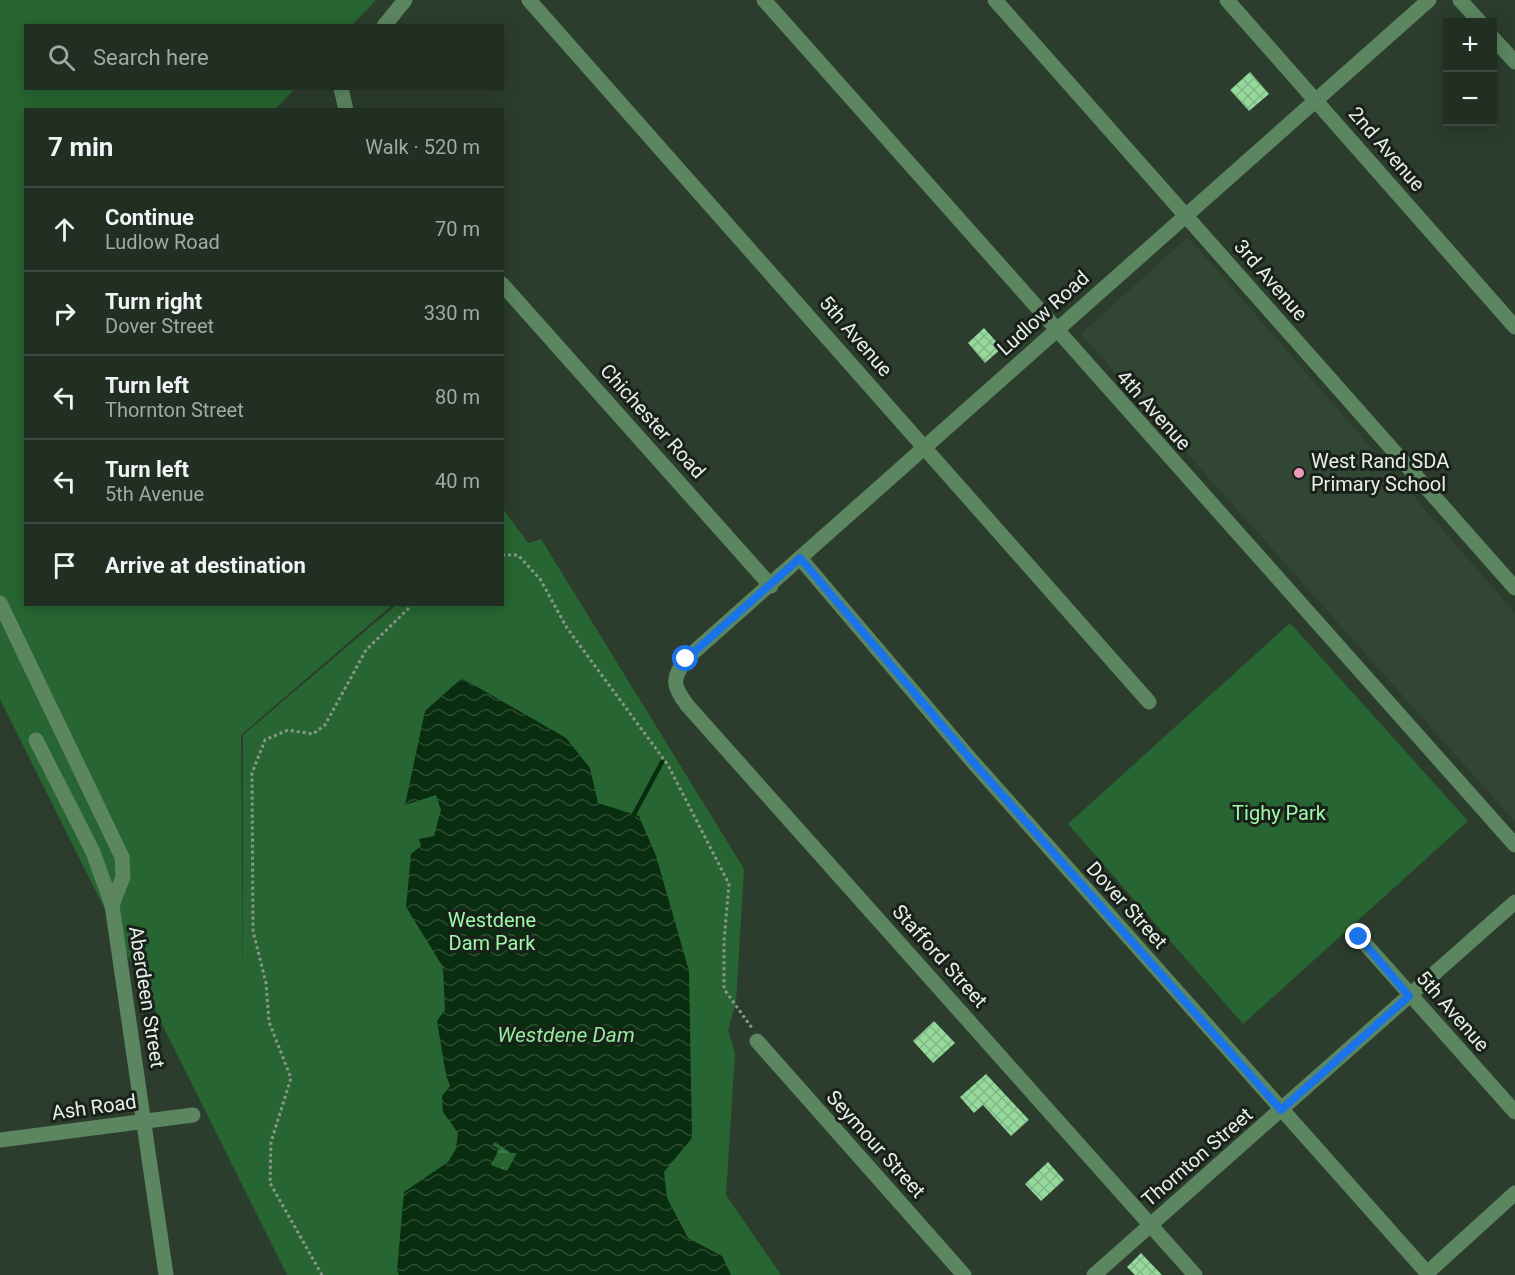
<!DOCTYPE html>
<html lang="en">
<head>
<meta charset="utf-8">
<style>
	body { margin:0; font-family:Roboto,sans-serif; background:#29362a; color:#f1f3f6 }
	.controls { position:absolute; right:18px; top:18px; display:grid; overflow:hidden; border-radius:0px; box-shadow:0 3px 15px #0003 }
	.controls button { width:54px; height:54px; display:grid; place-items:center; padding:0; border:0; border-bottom:2px solid #3e4a40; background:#212e22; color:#f1f3f6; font:30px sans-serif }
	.stop { position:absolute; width:18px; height:18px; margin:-14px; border:4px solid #1a73e8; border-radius:50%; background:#fff }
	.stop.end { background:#1a73e8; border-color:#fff; box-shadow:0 2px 6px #0008 }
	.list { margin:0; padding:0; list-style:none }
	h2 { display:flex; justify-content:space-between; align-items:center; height:78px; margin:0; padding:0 24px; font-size:26px }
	h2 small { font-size:20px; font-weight:400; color:#a2a8a5 }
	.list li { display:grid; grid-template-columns:39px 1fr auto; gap:18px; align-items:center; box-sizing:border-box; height:84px; padding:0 24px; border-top:2px solid #3e4a40 }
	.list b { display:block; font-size:22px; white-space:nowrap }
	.list p { margin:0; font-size:20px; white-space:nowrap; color:#a2a8a5 }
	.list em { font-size:20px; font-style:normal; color:#a2a8a5 }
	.icon { flex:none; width:33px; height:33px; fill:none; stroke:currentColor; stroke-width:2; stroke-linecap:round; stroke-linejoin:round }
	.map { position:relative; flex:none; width:1515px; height:1275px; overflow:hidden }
	.search { position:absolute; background:#212e22; box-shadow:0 3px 15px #0003; left:24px; top:24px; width:480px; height:66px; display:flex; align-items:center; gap:15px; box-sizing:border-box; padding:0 21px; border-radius:0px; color:#a2a8a5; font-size:22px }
	.panel { position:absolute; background:#212e22; box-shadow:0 3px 15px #0003; left:24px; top:108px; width:480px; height:498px; border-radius:0px }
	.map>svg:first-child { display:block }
	.built { fill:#314733 }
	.green { fill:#276632 }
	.wetland { fill:url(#wetland-marsh) }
	.water { fill:url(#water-waves); fill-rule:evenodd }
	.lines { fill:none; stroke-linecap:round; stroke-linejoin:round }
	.stream { stroke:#092d0f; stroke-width:4.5 }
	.building { fill:url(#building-cross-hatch) }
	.path { stroke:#89968a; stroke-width:3; stroke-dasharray:3 3; stroke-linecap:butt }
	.minor { stroke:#5b865f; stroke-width:15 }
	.route { stroke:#1a73e8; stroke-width:8 }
	.poi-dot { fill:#ef9ab9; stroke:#1a211b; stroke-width:2 }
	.labels { text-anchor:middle; stroke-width:6; stroke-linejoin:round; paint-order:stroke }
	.street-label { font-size:20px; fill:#e6f0e7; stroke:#1a211b }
	.poi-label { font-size:20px; fill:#e6f0e7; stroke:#1a211b; text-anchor:start }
	.park-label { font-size:20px; fill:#9ef9a8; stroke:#1a211b }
	.water-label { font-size:21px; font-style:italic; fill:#93ee9d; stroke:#1a211b }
</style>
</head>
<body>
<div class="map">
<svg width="1515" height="1275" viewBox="0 0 1515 1275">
	<defs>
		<pattern id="wetland-marsh" width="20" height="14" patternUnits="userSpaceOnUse" patternTransform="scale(1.5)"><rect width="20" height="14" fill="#276632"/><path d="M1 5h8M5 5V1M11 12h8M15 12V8" fill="none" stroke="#467c50"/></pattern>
		<pattern id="water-waves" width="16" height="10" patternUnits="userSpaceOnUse" patternTransform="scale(1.5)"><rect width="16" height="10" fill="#092d0f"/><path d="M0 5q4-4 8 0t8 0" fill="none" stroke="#2d4c32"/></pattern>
		<pattern id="building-cross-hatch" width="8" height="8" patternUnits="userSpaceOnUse" patternTransform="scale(1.5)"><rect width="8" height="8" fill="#95da9c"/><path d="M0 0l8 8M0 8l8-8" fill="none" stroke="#81b686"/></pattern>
	</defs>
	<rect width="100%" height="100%" fill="#2c3d2e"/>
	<path class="built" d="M1188 237 1515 613V822L1081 334Z"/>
	<path class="green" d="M0 0H376L352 25 26 26V88L295 89 275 109 26 110V604L392 605 241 735 243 997V735L396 605 502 604 503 509 528 543 541 539 744 869 736 1002 728 1030 735 1053 726 1195 781 1275H287L0 699Z
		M1290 623 1468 821 1243 1024 1068 824Z"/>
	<path class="wetland" d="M495 1142 511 1153H517L508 1171 491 1165 498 1148 492 1145Z"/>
	<path class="water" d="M462 678 566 738 590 768 598 803 639 816 656 856 689 971 692 1138 664 1172 667 1198 688 1238 722 1256 731 1275H399L397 1270 404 1192 448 1162 456 1149 458 1133 443 1112 442 1096 450 1086 446 1075 437 1021 445 1010 443 967 406 907 411 854 421 846 419 839 434 836 441 810 436 795 405 805 425 711ZM495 1142 511 1153H517L507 1171 491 1165 499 1149 492 1145Z"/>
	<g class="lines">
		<path class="stream" d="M632 818 662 762"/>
	</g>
	<path class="building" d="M1250 72 1269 94 1249 111 1230 90Z
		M984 328 1002 348 985 363 968 343Z
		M934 1021 955 1043 933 1063 913 1041Z
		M986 1074 1029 1120 1011 1136 983 1105 974 1113 960 1097Z
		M1048 1162 1064 1180 1041 1201 1025 1184Z
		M1141 1253 1162 1275H1135L1127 1267Z"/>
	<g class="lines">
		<path class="path" d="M502 555H518L540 579 567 628 668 765 729 884 724 941V989L752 1028
			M322 1275 270 1183 271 1142 291 1078 269 1022 266 983 253 931 252 773 265 740 288 730 313 734 325 725 366 650 413 604"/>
		<path class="minor" d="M529 0 1149 702
			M764 0 1515 845
			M995 0 1515 588
			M1227 0 1515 327
			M1460 0 1480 22
			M384 26 405 0
			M1492 37 1515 62
			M341 88 346 110
			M502 284 771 586
			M800 558 973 762 1429 1275
			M0 603 122 857 123 877 112 905
			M36 740 93 852 112 905 166 1275
			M1359 937 1515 1112
			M757 1041 964 1275
			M0 1140 193 1115
			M1427 1273 1515 1193
			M1094 1275 1515 902
			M1195 1275 687 705C672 685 672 679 686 659L1429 0"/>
	</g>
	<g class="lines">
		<path class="route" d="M686 659 800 558 973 762 1281 1110 1409 996 1359 937"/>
	</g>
	<circle class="poi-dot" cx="1299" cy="473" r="6"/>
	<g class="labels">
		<g class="street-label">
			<text transform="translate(1387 149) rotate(49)" y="7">2nd Avenue</text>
			<text transform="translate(1271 280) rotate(49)" y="7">3rd Avenue</text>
			<text transform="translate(1043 313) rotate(-42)" y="7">Ludlow Road</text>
			<text transform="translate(856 336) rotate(49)" y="7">5th Avenue</text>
			<text transform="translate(1154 410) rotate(48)" y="7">4th Avenue</text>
			<text transform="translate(653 421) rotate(48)" y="7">Chichester Road</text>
			<text transform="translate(1127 905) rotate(48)" y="7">Dover Street</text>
			<text transform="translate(940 956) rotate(48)" y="7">Stafford Street</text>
			<text transform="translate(147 997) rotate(81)" y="7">Aberdeen Street</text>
			<text transform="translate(1453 1011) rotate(49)" y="7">5th Avenue</text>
			<text transform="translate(94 1107) rotate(-8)" y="7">Ash Road</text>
			<text transform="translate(876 1144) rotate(48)" y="7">Seymour Street</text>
			<text transform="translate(1197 1157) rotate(-41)" y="7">Thornton Street</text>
		</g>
		<g class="poi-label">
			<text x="1311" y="468">West Rand SDA<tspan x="1311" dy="23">Primary School</tspan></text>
		</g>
		<g class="park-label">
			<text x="1279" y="820">Tighy Park</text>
			<text x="492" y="927">Westdene<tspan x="492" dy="23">Dam Park</tspan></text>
		</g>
		<g class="water-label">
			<text x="566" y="1042">Westdene Dam</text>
		</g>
	</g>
</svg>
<div class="controls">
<button>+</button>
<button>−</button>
</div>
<div class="stop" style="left:686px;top:659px"></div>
<div class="stop end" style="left:1359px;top:937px"></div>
<div class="search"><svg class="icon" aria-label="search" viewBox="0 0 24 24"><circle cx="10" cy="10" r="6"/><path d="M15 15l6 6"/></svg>Search here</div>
<section class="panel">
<h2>7 min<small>Walk · 520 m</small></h2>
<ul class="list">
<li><svg class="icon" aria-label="ahead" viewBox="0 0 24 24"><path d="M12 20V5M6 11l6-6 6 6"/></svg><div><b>Continue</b><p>Ludlow Road</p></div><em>70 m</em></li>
<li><svg class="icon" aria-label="right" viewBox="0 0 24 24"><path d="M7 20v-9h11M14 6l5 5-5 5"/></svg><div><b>Turn right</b><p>Dover Street</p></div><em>330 m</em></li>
<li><svg class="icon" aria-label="left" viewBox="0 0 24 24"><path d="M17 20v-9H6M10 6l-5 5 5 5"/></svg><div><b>Turn left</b><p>Thornton Street</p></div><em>80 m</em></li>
<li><svg class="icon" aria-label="left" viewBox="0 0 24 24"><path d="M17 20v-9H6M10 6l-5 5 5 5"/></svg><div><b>Turn left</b><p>5th Avenue</p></div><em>40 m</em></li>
<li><svg class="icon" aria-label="arrive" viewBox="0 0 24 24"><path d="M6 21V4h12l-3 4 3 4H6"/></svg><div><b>Arrive at destination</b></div></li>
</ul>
</section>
</div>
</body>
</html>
